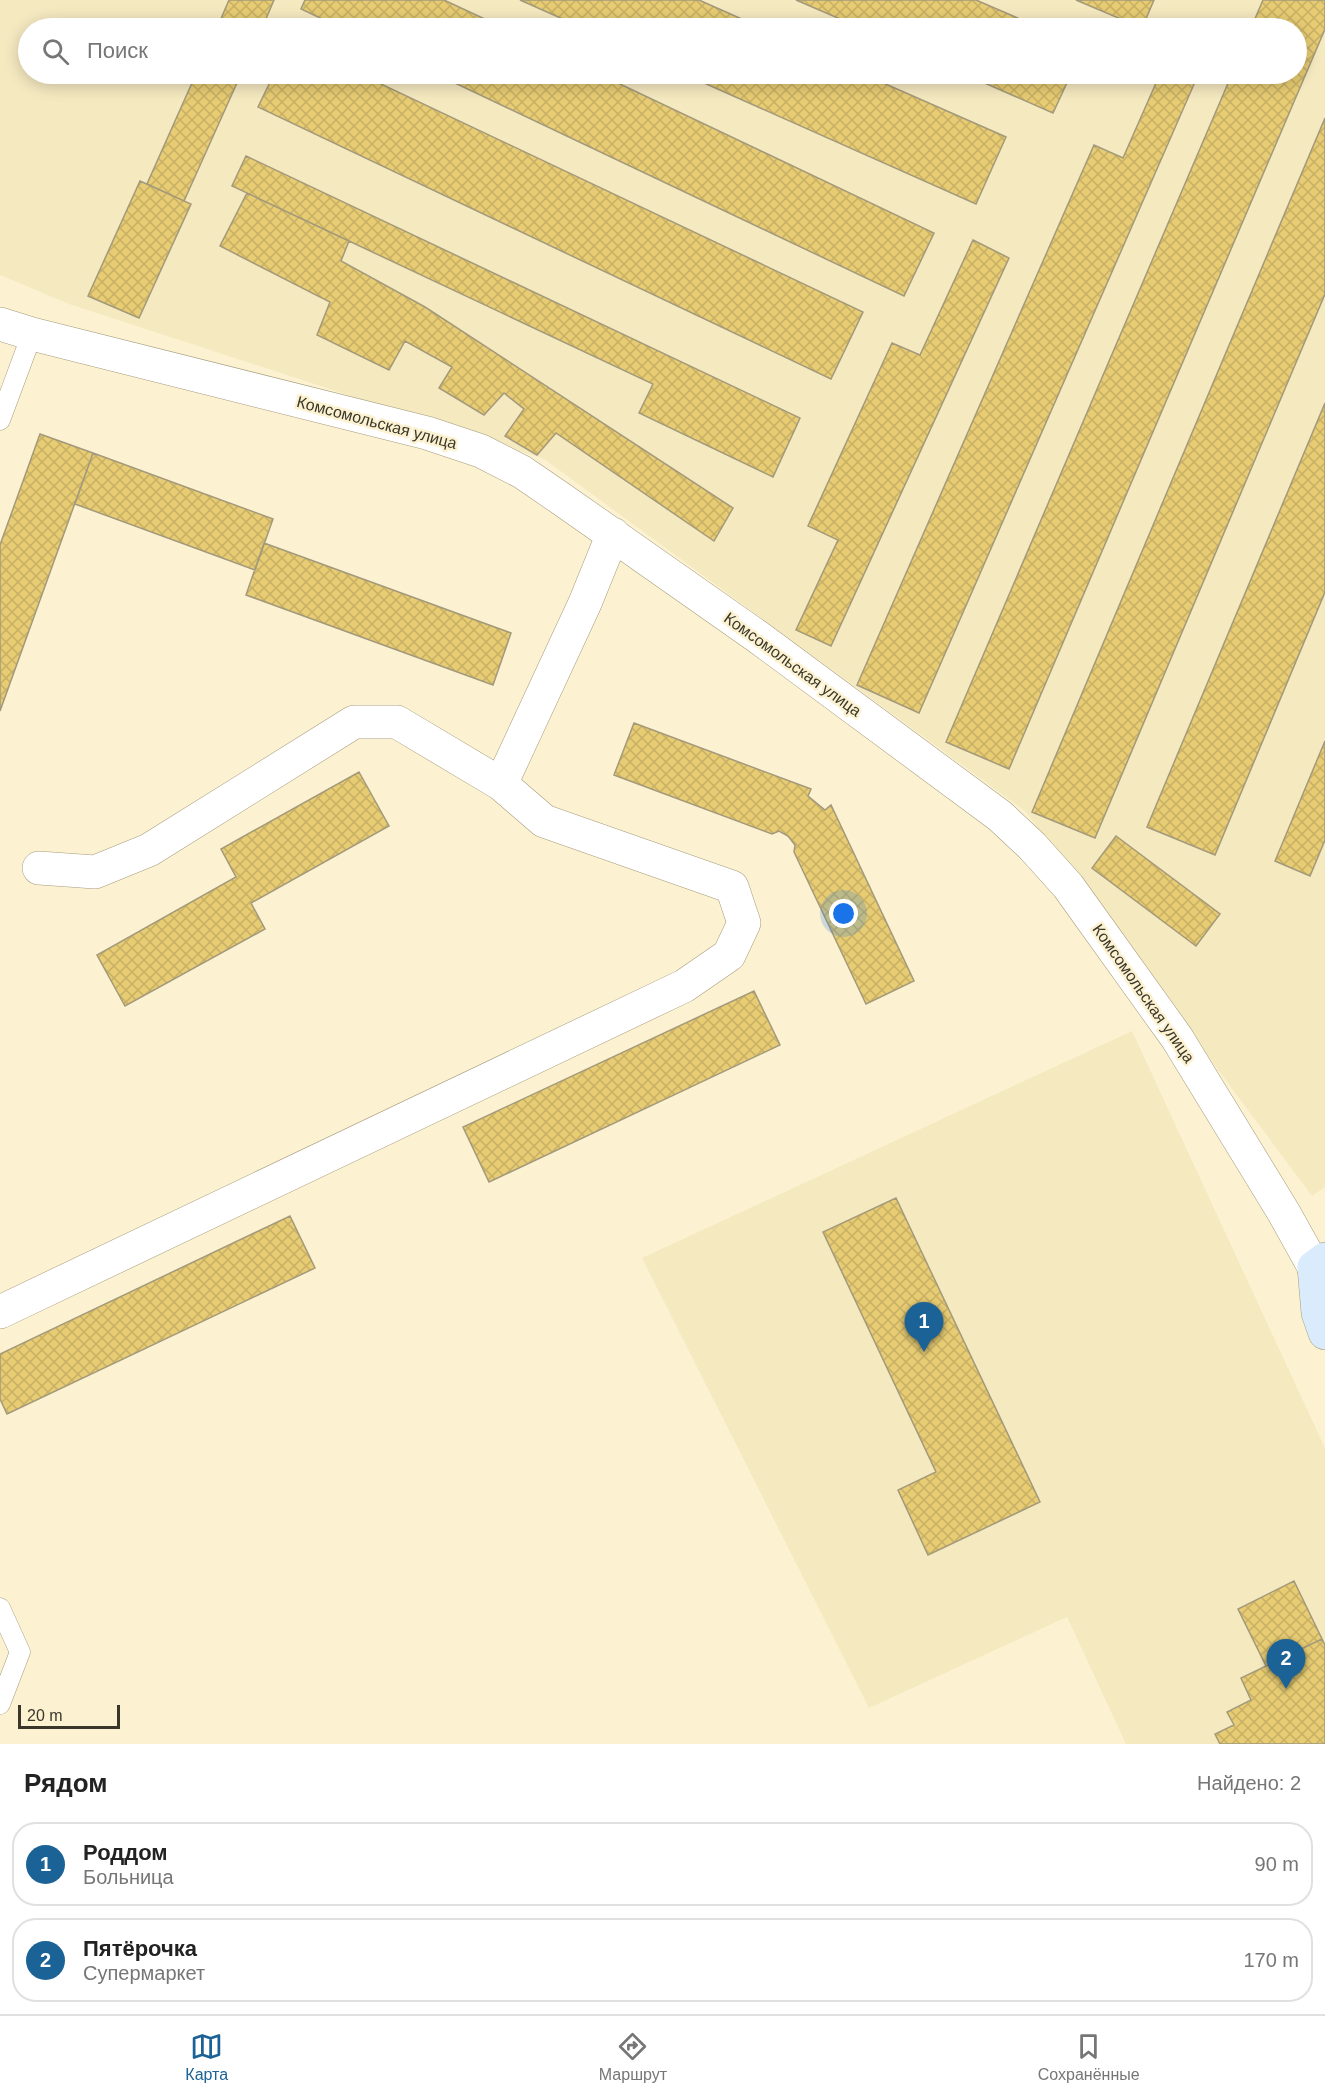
<!DOCTYPE html>
<html lang="ru">
<head>
<meta charset="utf-8">
<style>
	body { margin:0; font-family:Helvetica,sans-serif; background:#f6f6f6; color:#222 }
	.scale { position:absolute; left:18px; bottom:15px; width:102px; box-sizing:border-box; padding-left:6px; border:3px solid #3a372a; border-top:0; font-size:16px; line-height:21px; white-space:nowrap; color:#3a372a; -webkit-text-stroke:4px #fcf2d1; paint-order:stroke }
	.you { position:absolute; left:844px; top:914px; width:21px; height:21px; margin:-15px; border:4px solid #fff; border-radius:50%; background:#1a73e8; box-shadow:0 0 0 9px #1a73e833 }
	.badge { display:grid; place-items:center; width:39px; height:39px; border-radius:50%; background:#1b6296; color:#fff; font-size:20px; font-weight:700 }
	.pin { position:absolute; translate:-50% -50px; filter:drop-shadow(0 2px 3px #0008) }
	.pin::after { content:''; position:absolute; top:32px; width:21px; height:18px; background:inherit; clip-path:polygon(0 0,100% 0,50% 100%) }
	.list { margin:0; padding:0; list-style:none }
	h2 { display:flex; justify-content:space-between; align-items:center; height:78px; margin:0; padding:0 24px; font-size:26px }
	h2 small { font-size:20px; font-weight:400; color:#767676 }
	.list li { display:grid; grid-template-columns:39px 1fr auto; gap:18px; align-items:center; box-sizing:border-box; height:84px; margin:0 12px 12px; padding:0 12px; border:2px solid #e0e0e0; border-radius:24px }
	.list b { display:block; font-size:22px; white-space:nowrap }
	.list p { margin:0; font-size:20px; white-space:nowrap; color:#767676 }
	.list em { font-size:20px; font-style:normal; color:#767676 }
	.icon { flex:none; width:33px; height:33px; fill:none; stroke:currentColor; stroke-width:2; stroke-linecap:round; stroke-linejoin:round }
	.map { position:relative; flex:none; width:1325px; height:1744px; overflow:hidden }
	.search { position:absolute; background:#fff; box-shadow:0 3px 15px #0003; left:18px; right:18px; top:18px; height:66px; display:flex; align-items:center; gap:15px; box-sizing:border-box; padding:0 21px; border-radius:33px; color:#767676; font-size:22px }
	.sheet { height:270px; background:#fff }
	nav { display:flex; justify-content:space-around; align-items:center; box-sizing:border-box; height:84px; border-top:2px solid #e0e0e0; background:#fff; font-size:16px; color:#767676 }
	nav a { display:grid; justify-items:center; gap:3px }
	nav .on { color:#1b6296 }
	.map>svg:first-child { display:block }
	.built { fill:#f5e9c0; fill-rule:evenodd }
	.building { fill:url(#building-cross-hatch); stroke:#a3997b; stroke-width:1.5 }
	.lines { fill:none; stroke-linecap:round; stroke-linejoin:round }
	.lane-casing { stroke:#a59b7d; stroke-width:21 }
	.street-casing { stroke:#a59b7d; stroke-width:34 }
	.secondary-casing { stroke:#a59b7d; stroke-width:34 }
	.lane { stroke:#fff; stroke-width:20 }
	.street { stroke:#fff; stroke-width:33 }
	.secondary { stroke:#daecfc; stroke-width:33 }
	.labels { text-anchor:middle; stroke-width:5; stroke-linejoin:round; paint-order:stroke }
	.street-label { font-size:16px; fill:#3a372a; stroke:#fcf2d1 }
</style>
</head>
<body>
<div class="map">
<svg width="1325" height="1744" viewBox="0 0 1325 1744">
	<defs>
		<pattern id="building-cross-hatch" width="8" height="8" patternUnits="userSpaceOnUse" patternTransform="scale(1.5)"><rect width="8" height="8" fill="#e7cc73"/><path d="M0 0l8 8M0 8l8-8" fill="none" stroke="#c7b064"/></pattern>
	</defs>
	<rect width="100%" height="100%" fill="#fcf2d1"/>
	<path class="built" d="M0 0H1325V1187L1312 1196 1025 811 544 459 69 304 0 275ZM28 28H1296V74H28Z
		M1132 1031 1325 1448V1744H1126L1067 1617 869 1708 642 1258Z"/>
	<path class="building" d="M229 0H274L262 28H217Z
		M305 0H444L504 28H341L301 9Z
		M520 0H699L762 28H583Z
		M796 0H976L1041 28H861Z
		M1076 0H1154L1142 28Z
		M1263 0H1325V29L1009 769 946 742 1232 74H1296V28H1251Z
		M196 74H241L184 201 147 184Z
		M274 74H360L863 312 831 379 258 107Z
		M436 74H599L934 233 904 296Z
		M684 74H863L1006 137 976 204Z
		M964 74H1071L1053 113Z
		M1160 74H1177L1195 82 919 713 857 685 1094 145 1123 158Z
		M1325 118V294L1095 838 1032 812Z
		M246 156 800 418 773 477 639 413 653 384 232 186Z
		M140 181 191 204 139 318 88 296Z
		M247 193 349 241 341 261 425 307 733 508 714 541 556 433 537 455 505 436 524 409 504 393 484 415 439 388 452 367 405 341 389 370 317 335 330 302 220 246Z
		M973 240 1009 258 831 646 796 630 838 540 808 526 892 343 920 355Z
		M1325 403V592L1215 855 1147 827Z
		M40 434 93 453 0 711V545Z
		M93 453 273 519 255 570 75 504Z
		M264 543 511 633 493 685 246 595Z
		M634 723 811 789 808 796 825 810 831 805 914 981 866 1004 794 852 795 845 788 836 779 831 772 834 614 775Z
		M1325 741V840L1310 876 1275 861Z
		M359 772 389 826 251 903 265 929 125 1006 97 955 236 877 221 849Z
		M1116 836 1220 914 1196 946 1092 868Z
		M754 991 780 1045 489 1182 463 1127Z
		M896 1198 1040 1502 928 1555 898 1490 936 1472 823 1232Z
		M290 1216 315 1268 7 1414 0 1399V1354Z
		M1294 1581 1322 1639 1266 1666 1238 1609Z
		M1322 1639 1325 1645V1744H1220L1215 1734 1234 1725 1227 1712 1251 1700 1241 1678Z"/>
	<g class="lines">
		<g class="lane-casing">
			<path id="lane" d="M0 420 32 334
				M0 1608 20 1652 0 1704"/>
		</g>
		<g class="street-casing">
			<path id="street" d="M0 324 32 334 427 433 481 451 522 472 560 498 758 637 1000 816 1032 846 1068 886 1177 1038 1284 1213 1314 1267
				M501 784 585 603 613 534
				M0 1312 684 986 729 955 744 923 732 887 544 821 501 784 397 722H354L149 850 95 872 39 868"/>
		</g>
		<g class="secondary-casing">
			<path id="secondary" d="M1325 1259 1314 1267 1318 1313 1325 1333"/>
		</g>
		<use href="#lane" class="lane"/>
		<use href="#street" class="street"/>
		<use href="#secondary" class="secondary"/>
	</g>
	<g class="labels">
		<g class="street-label">
			<text transform="translate(377 422) rotate(15)" y="6">Комсомольская улица</text>
			<text transform="translate(793 664) rotate(36)" y="6">Комсомольская улица</text>
			<text transform="translate(1144 993) rotate(55)" y="6">Комсомольская улица</text>
		</g>
	</g>
</svg>
<div class="scale">20 m</div>
<div class="you"></div>
<div class="pin badge" style="left:924px;top:1352px">1</div>
<div class="pin badge" style="left:1286px;top:1689px">2</div>
<div class="search"><svg class="icon" aria-label="search" viewBox="0 0 24 24"><circle cx="10" cy="10" r="6"/><path d="M15 15l6 6"/></svg>Поиск</div>
</div>
<section class="sheet">
<h2>Рядом<small>Найдено: 2</small></h2>
<ul class="list">
<li><span class="badge">1</span><div><b>Роддом</b><p>Больница</p></div><em>90 m</em></li>
<li><span class="badge">2</span><div><b>Пятёрочка</b><p>Супермаркет</p></div><em>170 m</em></li>
</ul>
</section>
<nav>
<a class="on"><svg class="icon" aria-label="map" viewBox="0 0 24 24"><path d="M3 6l6-2 6 2 6-2v14l-6 2-6-2-6 2zM9 4v14M15 6v14"/></svg>Карта</a>
<a><svg class="icon" aria-label="directions" viewBox="0 0 24 24"><path d="M12 3l9 9-9 9-9-9zM9 14v-3h6M13 9l2 2-2 2"/></svg>Маршрут</a>
<a><svg class="icon" aria-label="saved" viewBox="0 0 24 24"><path d="M7 4h10v16l-5-4-5 4z"/></svg>Сохранённые</a>
</nav>
</body>
</html>
